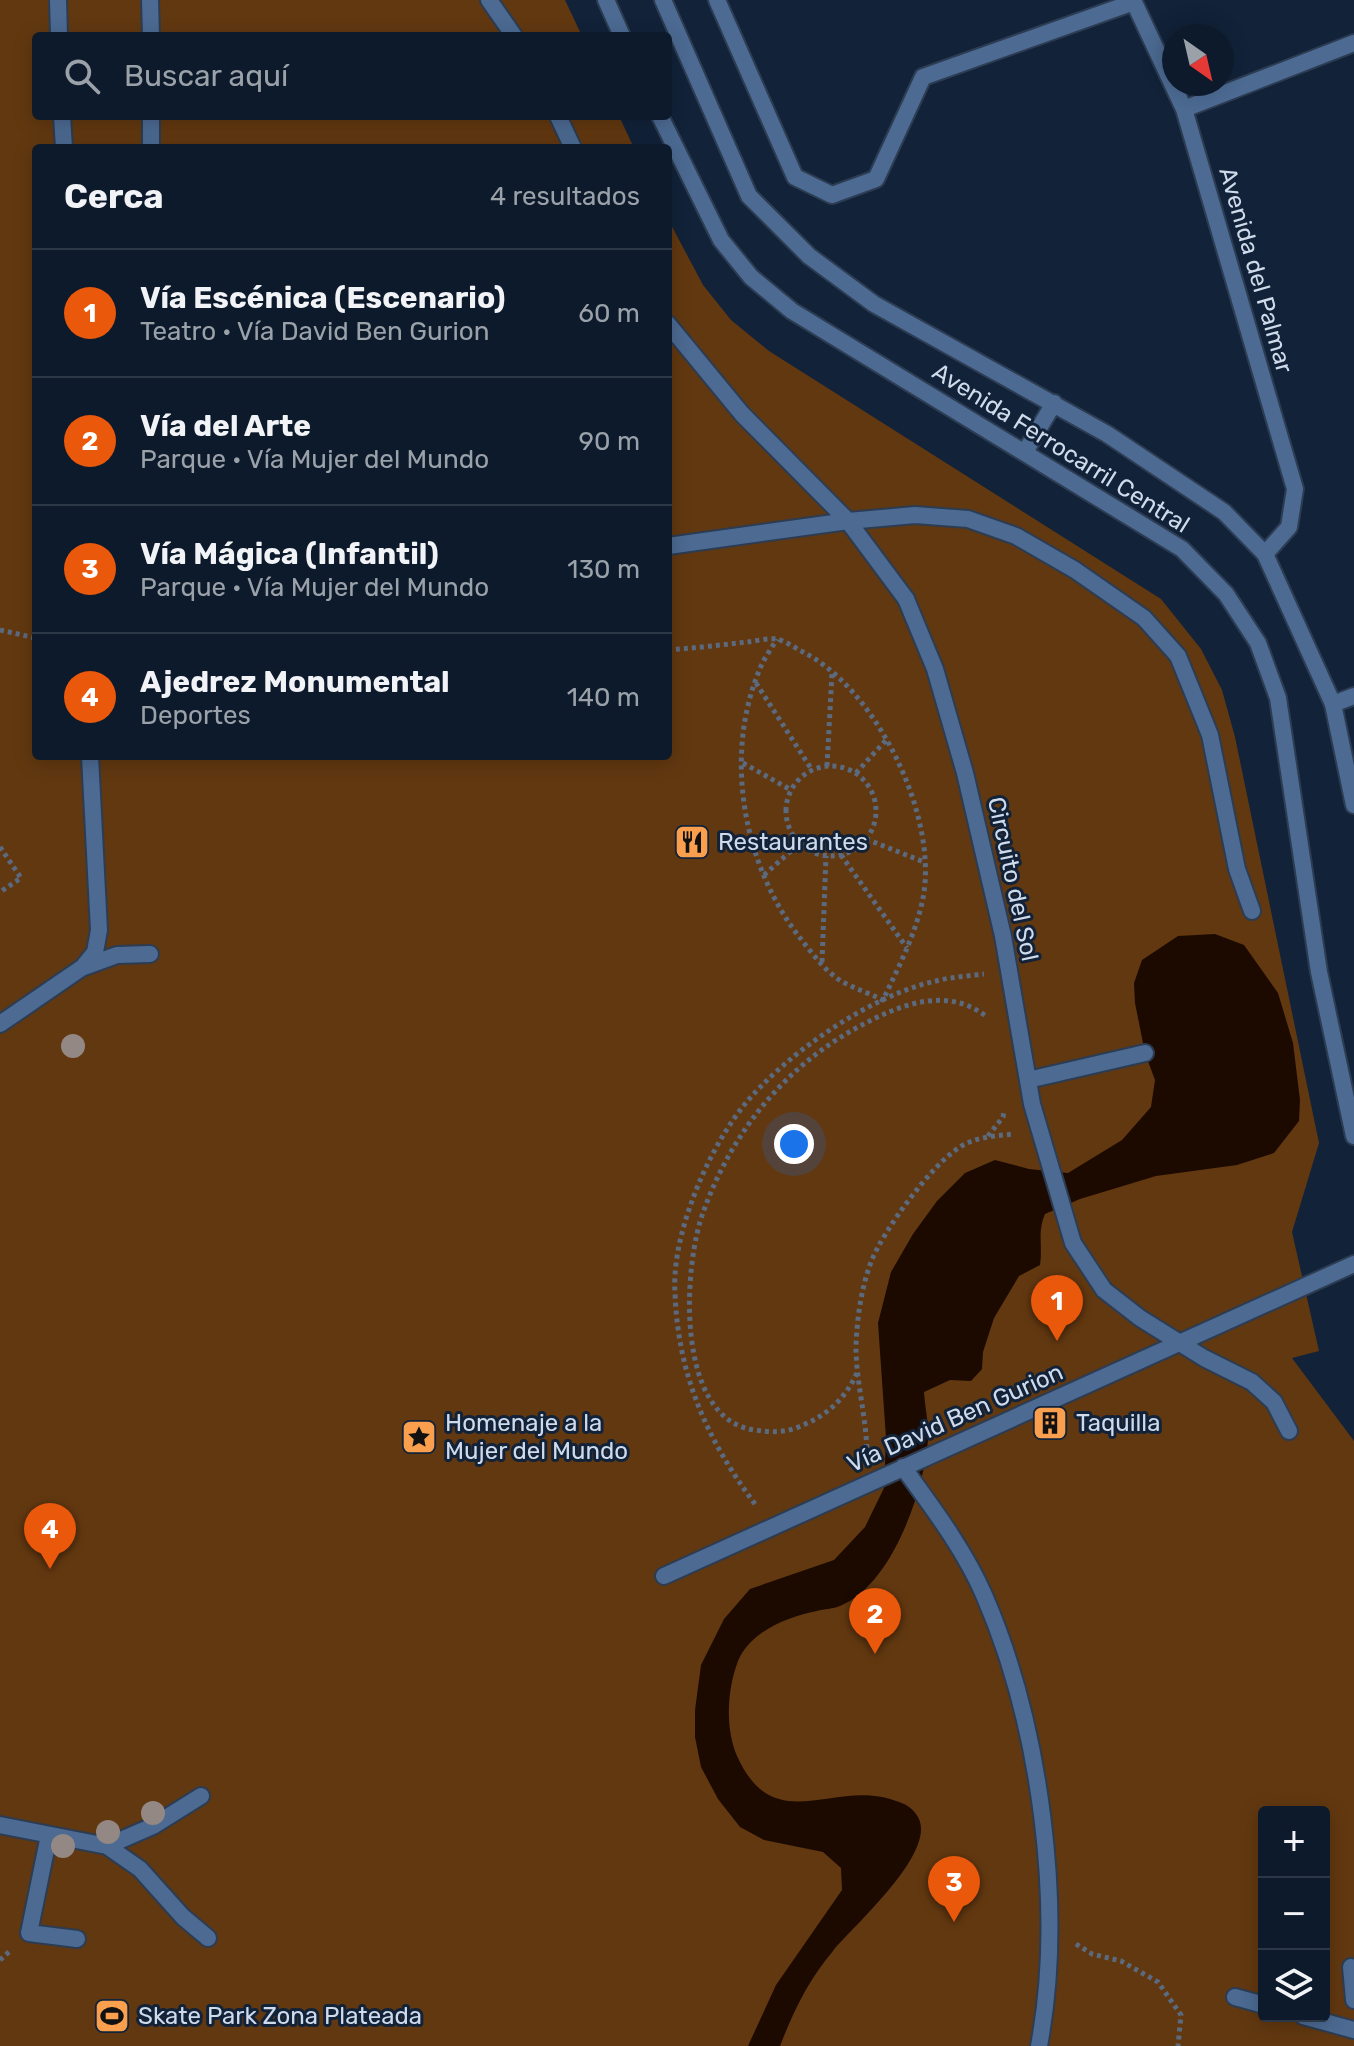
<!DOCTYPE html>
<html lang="es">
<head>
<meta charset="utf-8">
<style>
	body { margin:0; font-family:Rubik,sans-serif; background:#162333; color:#f1f3f6 }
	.controls { position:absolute; right:24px; bottom:24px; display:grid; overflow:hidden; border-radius:8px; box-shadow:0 4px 20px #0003 }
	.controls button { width:72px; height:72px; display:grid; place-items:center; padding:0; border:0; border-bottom:2px solid #2d3847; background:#0d1a2b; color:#f1f3f6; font:40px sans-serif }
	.compass { position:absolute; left:1162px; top:24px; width:72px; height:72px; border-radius:50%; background:#0d1a2b; box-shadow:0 4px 20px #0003; rotate:146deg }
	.you { position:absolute; left:794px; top:1144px; width:28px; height:28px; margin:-20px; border:6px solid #fff; border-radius:50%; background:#1a73e8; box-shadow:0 0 0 12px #1a73e833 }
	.badge { display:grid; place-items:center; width:52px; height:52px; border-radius:50%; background:#ea580c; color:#fff; font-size:26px; font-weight:700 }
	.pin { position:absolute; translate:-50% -66px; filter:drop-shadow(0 2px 4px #0008) }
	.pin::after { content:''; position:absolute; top:42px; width:28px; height:24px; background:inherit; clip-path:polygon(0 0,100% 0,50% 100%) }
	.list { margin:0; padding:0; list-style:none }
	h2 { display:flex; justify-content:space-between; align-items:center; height:104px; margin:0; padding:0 32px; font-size:34px }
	h2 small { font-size:26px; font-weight:400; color:#9aa1a9 }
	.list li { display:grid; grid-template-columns:52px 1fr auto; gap:24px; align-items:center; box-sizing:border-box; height:128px; padding:0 32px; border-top:2px solid #2d3847 }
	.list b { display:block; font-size:30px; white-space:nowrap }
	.list p { margin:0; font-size:26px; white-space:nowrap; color:#9aa1a9 }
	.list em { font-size:26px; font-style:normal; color:#9aa1a9 }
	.icon { flex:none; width:44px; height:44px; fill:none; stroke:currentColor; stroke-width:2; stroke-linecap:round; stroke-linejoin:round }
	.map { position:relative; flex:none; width:1354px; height:2046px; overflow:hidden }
	.search { position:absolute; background:#0d1a2b; box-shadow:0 4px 20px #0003; left:32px; top:32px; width:640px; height:88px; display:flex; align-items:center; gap:20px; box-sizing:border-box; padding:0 28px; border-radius:8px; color:#9aa1a9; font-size:30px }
	.panel { position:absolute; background:#0d1a2b; box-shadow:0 4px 20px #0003; left:32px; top:144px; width:640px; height:616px; border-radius:8px }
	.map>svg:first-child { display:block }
	.green { fill:#623810; fill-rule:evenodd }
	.water { fill:#1c0a00 }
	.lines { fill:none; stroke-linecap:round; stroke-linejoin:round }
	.service-casing { stroke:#2c3c52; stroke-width:20 }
	.pedestrian-casing { stroke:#2c3c52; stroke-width:20 }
	.minor-casing { stroke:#2c3c52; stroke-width:20 }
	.tertiary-casing { stroke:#2c3c52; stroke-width:20 }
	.path { stroke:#5b6a7e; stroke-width:5; stroke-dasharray:4 4; stroke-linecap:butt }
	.service { stroke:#4c6a92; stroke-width:16 }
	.pedestrian { stroke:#4c6a92; stroke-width:16 }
	.minor { stroke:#4c6a92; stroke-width:16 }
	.tertiary { stroke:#4c6a92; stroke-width:16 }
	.tree { fill:#938884 }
	.labels { text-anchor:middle; stroke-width:6; stroke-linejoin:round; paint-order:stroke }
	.street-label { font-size:24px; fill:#cfdaea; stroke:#112239 }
	.poi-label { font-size:24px; fill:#cfdaea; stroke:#112239; text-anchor:start }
</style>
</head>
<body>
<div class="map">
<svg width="1354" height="2046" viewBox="0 0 1354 2046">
	<rect width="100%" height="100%" fill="#112239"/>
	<path class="green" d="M0 0H565L582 36H36V116H619L634 148H36V756H668V219L703 285 731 320 769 351 1161 599 1201 649 1222 690 1235 737 1319 1143 1292 1232 1319 1351 1292 1358 1354 1441V2046H0ZM1264 1812H1324V2016H1264Z"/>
	<path class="water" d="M1215 934 1244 945 1278 993 1293 1043 1300 1100 1299 1121 1274 1153 1237 1165 1156 1176 1080 1199 1045 1214C1037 1233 1043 1245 1040 1265L1019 1276 994 1318 983 1352 982 1369 971 1381 950 1380 924 1392C925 1407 929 1425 928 1440 924 1491 892 1585 840 1606 833 1609 824 1609 817 1611 787 1617 751 1631 738 1661 727 1690 725 1728 737 1756 775 1840 834 1777 896 1801 905 1804 910 1806 916 1814 943 1848 853 1926 833 1951 809 1979 793 2012 780 2046H748L776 1985 842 1890 841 1868 823 1852 764 1840 740 1827 718 1799 701 1767 695 1737V1710L701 1665 724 1619 750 1589 834 1560 865 1527 884 1488 886 1438 878 1323 891 1272 913 1234 937 1201 965 1173 995 1160 1029 1169 1068 1173 1122 1140 1151 1107 1155 1080 1145 1053 1135 1003 1134 983 1142 960 1178 936Z"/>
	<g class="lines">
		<g class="service-casing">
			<path id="service" d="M150 0 151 36
				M489 0 514 36
				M151 116V148
				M558 116 573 148
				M668 324 742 414 848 521 906 599
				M668 546 848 521 915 515 968 519 1016 536 1075 570 1144 618 1178 656 1210 735 1237 869 1252 911
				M1235 1997 1264 2005
				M1303 2016 1354 2030"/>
		</g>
		<g class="pedestrian-casing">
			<path id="pedestrian" d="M58 0 59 36
				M62 116 64 148
				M84 967 117 955 150 954
				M0 1024 83 967 95 952 99 930 90 756
				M1028 1080 1145 1053
				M903 1467C932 1507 964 1549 984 1595 1040 1724 1065 1907 1039 2046
				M664 1576 1354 1264
				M0 1825 107 1846 153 1826 201 1796
				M49 1835 29 1933 77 1939
				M107 1846 140 1869 183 1917 208 1938"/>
		</g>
		<g class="minor-casing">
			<path id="minor" d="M717 0 795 177 832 195 876 179 923 77 1134 2
				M1133 0 1184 109 1295 489 1289 527 1265 554
				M1184 109 1354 43
				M906 599 935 669 965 773 1003 936 1032 1104 1073 1243 1104 1290 1140 1318 1204 1358 1252 1382 1274 1402 1289 1431
				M1333 704 1354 696
				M1351 1967 1354 2000"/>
		</g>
		<g class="tertiary-casing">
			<path id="tertiary" d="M606 0 622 36
				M663 0 749 196 809 256 874 304 1107 434 1224 512 1265 554 1333 704 1354 805
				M660 116 721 240 751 277 792 311 1182 549 1226 594 1258 643 1278 698 1319 972 1354 1136
				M1025 452 1054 403"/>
		</g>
		<path class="path" d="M0 630 36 638
			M668 650C694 648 721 645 747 642 756 641 768 638 777 639 784 641 793 646 799 650 875 685 939 816 923 898 916 934 898 968 883 1000 869 993 852 988 838 979 822 968 809 949 797 934 743 862 724 756 759 671 763 660 771 649 777 639
			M756 683 812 770
			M743 763 791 790
			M827 766 832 673
			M786 811a45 45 0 1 1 90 0a45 45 0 1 1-90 0Z
			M856 773 887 739
			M866 839 924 862
			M0 847 21 878 0 892
			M841 855 907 948
			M764 875 800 843
			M822 962 826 856
			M988 1136 1003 1117 1004 1111
			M857 1373C844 1401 825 1417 796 1428 782 1433 769 1432 754 1430 674 1418 683 1264 704 1210 733 1130 787 1064 862 1025 901 1004 948 986 987 1017
			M867 1456C867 1419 856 1383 856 1347 857 1318 861 1289 871 1262 883 1231 931 1165 960 1147 975 1137 995 1136 1013 1134
			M755 1504C707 1440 678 1375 675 1293 673 1260 683 1224 695 1193 707 1162 724 1130 745 1104 787 1053 871 995 936 981 951 977 968 976 984 974
			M1076 1944 1092 1954 1121 1961 1158 1982 1181 2015 1178 2046
			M0 1960 11 1950"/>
		<use href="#service" class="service"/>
		<use href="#pedestrian" class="pedestrian"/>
		<use href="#minor" class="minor"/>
		<use href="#tertiary" class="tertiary"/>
	</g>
	<g class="tree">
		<circle cx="73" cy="1046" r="12"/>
		<circle cx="153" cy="1813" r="12"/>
		<circle cx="108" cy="1832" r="12"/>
		<circle cx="63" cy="1846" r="12"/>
	</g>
	<defs>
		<g id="restaurant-square" transform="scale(1.8)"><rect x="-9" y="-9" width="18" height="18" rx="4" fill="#f99f4d" stroke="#112239"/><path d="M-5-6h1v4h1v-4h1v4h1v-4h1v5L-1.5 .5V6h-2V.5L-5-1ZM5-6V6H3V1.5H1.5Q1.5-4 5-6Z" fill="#111"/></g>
		<g id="building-square" transform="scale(1.8)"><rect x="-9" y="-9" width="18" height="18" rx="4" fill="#f99f4d" stroke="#112239"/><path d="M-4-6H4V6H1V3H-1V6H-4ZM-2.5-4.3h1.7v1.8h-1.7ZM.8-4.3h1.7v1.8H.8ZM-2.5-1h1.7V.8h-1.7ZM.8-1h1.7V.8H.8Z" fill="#111"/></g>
		<g id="sight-square" transform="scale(1.8)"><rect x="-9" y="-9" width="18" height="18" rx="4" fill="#f99f4d" stroke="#112239"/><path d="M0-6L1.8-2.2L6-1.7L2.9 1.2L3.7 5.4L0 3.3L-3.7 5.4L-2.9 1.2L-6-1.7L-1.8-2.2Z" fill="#111"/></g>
		<g id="stadium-square" transform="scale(1.8)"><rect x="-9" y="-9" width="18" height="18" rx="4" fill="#f99f4d" stroke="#112239"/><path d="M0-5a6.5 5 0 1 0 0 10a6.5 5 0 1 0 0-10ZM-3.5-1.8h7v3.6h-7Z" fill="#111"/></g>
	</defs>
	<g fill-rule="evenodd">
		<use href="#restaurant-square" x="692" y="842"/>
		<use href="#building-square" x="1050" y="1423"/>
		<use href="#sight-square" x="419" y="1437"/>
		<use href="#stadium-square" x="112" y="2016"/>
	</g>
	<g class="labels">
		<g class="street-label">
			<text transform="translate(1256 270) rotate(74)" y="8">Avenida del Palmar</text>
			<text transform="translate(1061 448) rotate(32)" y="8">Avenida Ferrocarril Central</text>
			<text transform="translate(1013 879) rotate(78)" y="8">Circuito del Sol</text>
			<text transform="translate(955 1418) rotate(-24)" y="8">Vía David Ben Gurion</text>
		</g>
		<g class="poi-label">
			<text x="718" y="850">Restaurantes</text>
			<text x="445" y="1431">Homenaje a la<tspan x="445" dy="28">Mujer del Mundo</tspan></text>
			<text x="1076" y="1431">Taquilla</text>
			<text x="138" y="2024">Skate Park Zona Plateada</text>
		</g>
	</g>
</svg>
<div class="controls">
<button>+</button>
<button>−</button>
<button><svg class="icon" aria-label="layers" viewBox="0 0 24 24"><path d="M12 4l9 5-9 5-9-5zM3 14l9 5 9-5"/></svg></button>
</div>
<svg class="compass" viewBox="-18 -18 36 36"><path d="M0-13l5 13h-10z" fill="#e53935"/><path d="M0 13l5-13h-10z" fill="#9aa1a9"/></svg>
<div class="you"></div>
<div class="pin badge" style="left:1057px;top:1341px">1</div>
<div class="pin badge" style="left:875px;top:1654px">2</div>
<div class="pin badge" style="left:954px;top:1922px">3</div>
<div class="pin badge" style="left:50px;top:1569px">4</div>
<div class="search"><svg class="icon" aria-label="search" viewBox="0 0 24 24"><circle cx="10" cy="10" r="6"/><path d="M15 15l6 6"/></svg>Buscar aquí</div>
<section class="panel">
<h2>Cerca<small>4 resultados</small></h2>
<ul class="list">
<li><span class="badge">1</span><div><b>Vía Escénica (Escenario)</b><p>Teatro · Vía David Ben Gurion</p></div><em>60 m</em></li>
<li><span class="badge">2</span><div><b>Vía del Arte</b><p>Parque · Vía Mujer del Mundo</p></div><em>90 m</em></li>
<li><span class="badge">3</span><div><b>Vía Mágica (Infantil)</b><p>Parque · Vía Mujer del Mundo</p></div><em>130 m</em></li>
<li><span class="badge">4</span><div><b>Ajedrez Monumental</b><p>Deportes</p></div><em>140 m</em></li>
</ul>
</section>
</div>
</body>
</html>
